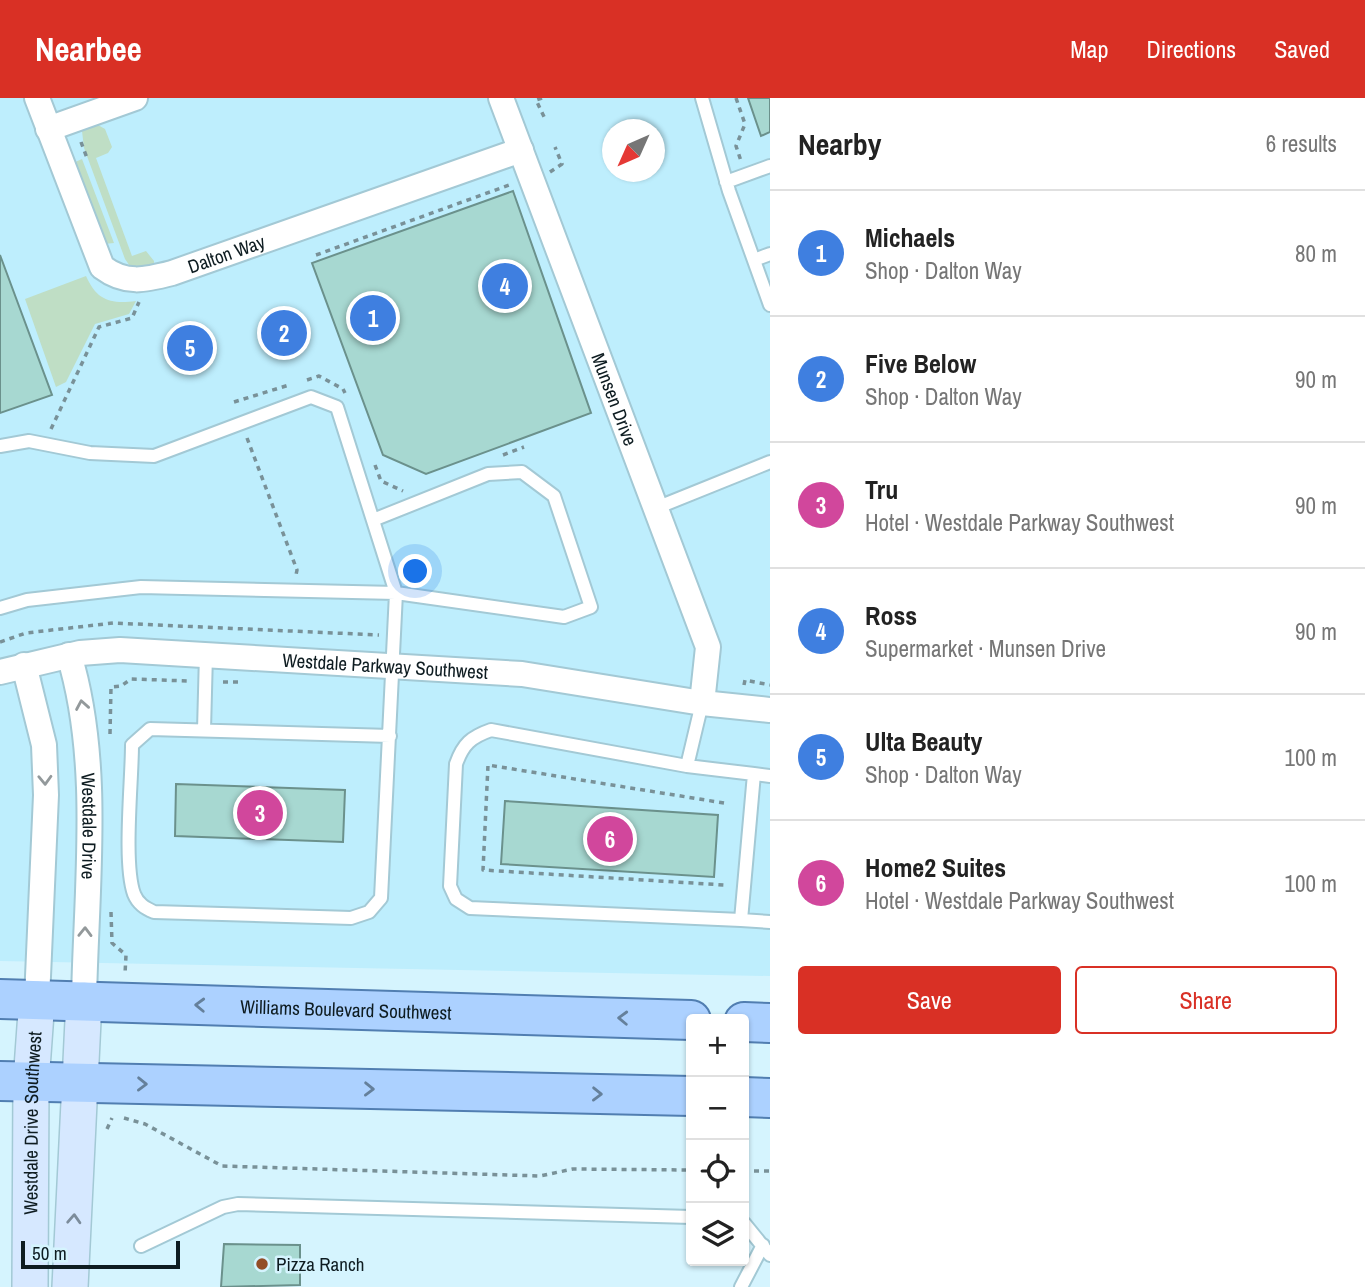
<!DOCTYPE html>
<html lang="en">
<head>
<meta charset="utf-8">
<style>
	body { margin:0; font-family:"Archivo Narrow",sans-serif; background:#f6f6f6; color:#222 }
	.controls { position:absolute; right:21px; bottom:21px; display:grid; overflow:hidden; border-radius:7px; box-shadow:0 2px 5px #0004 }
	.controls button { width:63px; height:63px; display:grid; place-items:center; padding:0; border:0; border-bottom:2px solid #e0e0e0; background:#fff; color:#222; font:35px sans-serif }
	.compass { position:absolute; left:602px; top:21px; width:63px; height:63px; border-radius:50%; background:#fff; box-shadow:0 2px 5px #0004; rotate:225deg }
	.scale { position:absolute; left:21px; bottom:18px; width:159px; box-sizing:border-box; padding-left:7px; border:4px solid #0e1c21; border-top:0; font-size:19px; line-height:24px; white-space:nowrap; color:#0e1c21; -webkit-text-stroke:5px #d5f4fe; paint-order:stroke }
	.you { position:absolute; left:416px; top:474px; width:24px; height:24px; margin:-18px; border:5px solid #fff; border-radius:50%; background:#1a73e8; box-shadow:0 0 0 10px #1a73e833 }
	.badge { display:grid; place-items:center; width:46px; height:46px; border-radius:50%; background:#d93025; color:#fff; font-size:23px; font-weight:700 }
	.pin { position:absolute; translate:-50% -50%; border:4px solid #fff; box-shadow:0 2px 7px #0006 }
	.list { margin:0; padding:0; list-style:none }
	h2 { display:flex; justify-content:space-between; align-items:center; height:91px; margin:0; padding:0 28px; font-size:30px }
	h2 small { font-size:23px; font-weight:400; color:#767676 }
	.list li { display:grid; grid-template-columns:46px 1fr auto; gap:21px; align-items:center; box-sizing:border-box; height:126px; padding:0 28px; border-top:2px solid #e0e0e0 }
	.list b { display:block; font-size:26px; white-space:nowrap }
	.list p { margin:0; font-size:23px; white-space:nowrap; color:#767676 }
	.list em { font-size:23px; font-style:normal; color:#767676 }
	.actions { display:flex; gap:14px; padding:21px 28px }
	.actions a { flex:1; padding:16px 0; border:2px solid #d93025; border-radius:7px; text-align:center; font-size:24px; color:#d93025 }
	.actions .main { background:#d93025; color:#fff }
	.icon { flex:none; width:38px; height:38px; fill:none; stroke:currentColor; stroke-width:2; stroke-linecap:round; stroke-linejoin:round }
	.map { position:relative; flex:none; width:770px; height:1189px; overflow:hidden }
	header { display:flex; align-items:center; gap:42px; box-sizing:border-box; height:98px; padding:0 35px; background:#d93025; color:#fff }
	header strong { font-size:33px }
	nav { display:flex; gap:38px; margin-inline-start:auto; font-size:24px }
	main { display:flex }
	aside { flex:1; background:#fff }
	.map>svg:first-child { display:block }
	.built { fill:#beeefd; fill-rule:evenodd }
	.green { fill:#bfdec5 }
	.building { fill:#a7d8d1; stroke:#6b918c; stroke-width:2 }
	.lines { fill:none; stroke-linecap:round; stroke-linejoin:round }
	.lane-casing { stroke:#a3c9d5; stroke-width:16 }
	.street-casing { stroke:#a3c9d5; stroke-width:28 }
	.secondary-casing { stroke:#a3c9d5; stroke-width:38 }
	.primary-casing { stroke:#517eb1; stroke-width:42 }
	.path { stroke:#799198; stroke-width:3.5; stroke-dasharray:5 5; stroke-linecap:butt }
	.lane { stroke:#fff; stroke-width:12 }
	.street { stroke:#fff; stroke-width:24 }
	.secondary { stroke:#d6e8ff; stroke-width:35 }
	.primary { stroke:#acd1ff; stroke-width:38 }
	.oneway { stroke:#93999b }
	.oneway2 { stroke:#65809b }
	.oneway3 { stroke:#7c8c9b }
	.poi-dot { fill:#934d26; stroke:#d5f4fe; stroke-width:2.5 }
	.labels { text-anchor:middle; stroke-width:5; stroke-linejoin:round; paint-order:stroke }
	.street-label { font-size:19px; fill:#0e1c21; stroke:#d5f4fe }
	.poi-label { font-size:19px; fill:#0e1c21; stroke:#d5f4fe; text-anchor:start }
</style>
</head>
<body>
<header>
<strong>Nearbee</strong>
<nav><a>Map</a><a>Directions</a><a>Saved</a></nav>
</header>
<main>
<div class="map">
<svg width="770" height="1189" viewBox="0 0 770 1189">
	<rect width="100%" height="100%" fill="#d5f4fe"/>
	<path class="built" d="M0 0H770V878L0 863ZM612 32H654V74H612Z"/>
	<path class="green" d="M98 27 105 31 112 49 108 55 96 60 132 158 146 153 154 163V167L134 174 125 161 84 50 82 33Z
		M82 61 114 145 104 146 73 65Z
		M86 178C97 203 111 206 136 203L129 216 95 226 66 284 56 289 25 201Z"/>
	<path class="building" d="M748 0H770V34L761 38Z
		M513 93 591 315 426 376 383 357 312 165Z
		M0 157 52 297 0 315Z
		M176 686 345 692 343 744 175 738Z
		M505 703 718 717 714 779 501 766Z
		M224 1146 300 1147V1187L221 1189Z"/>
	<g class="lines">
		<g class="lane-casing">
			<path id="lane" d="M702 0 729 93 770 207
				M726 84 770 68
				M754 162 770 156
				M0 348 29 343 90 355 154 358 311 299 337 309 396 495 381 800 369 814 351 820 154 814C145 810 138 806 134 796 123 765 132 683 132 647L150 631 390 638
				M656 410 770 364
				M0 510 27 502 141 489 396 495 564 519 591 509 554 398 522 374 488 376 373 422
				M204 632 206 556
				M687 668 754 676 741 822 470 810 456 801 450 788 456 666C463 646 471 639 491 632L687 668 702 605
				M754 676 770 678
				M741 822 770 824
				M744 1125 770 1157
				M141 1148 223 1109 238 1106 691 1119
				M741 1189 763 1147"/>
		</g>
		<g class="street-casing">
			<g id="street">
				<path id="s1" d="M37 0 102 169C126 187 145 182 172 175L521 52"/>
				<path id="s2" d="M501 0 708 549 702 605"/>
				<path d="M48 31 135 0"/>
				<path id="s3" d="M69 557C102 665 86 790 84 902"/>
				<path d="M24 567 44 647 46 697 37 901"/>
				<path id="s4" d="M0 574 80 555 120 552 522 576 702 605 770 612"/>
			</g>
		</g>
		<g class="secondary-casing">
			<g id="secondary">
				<path id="s5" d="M30 1189 31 984 37 901"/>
				<path d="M70 1189 84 902"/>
			</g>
		</g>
		<g class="primary-casing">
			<g id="primary">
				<path id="s6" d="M0 901 691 922"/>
				<path d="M744 924 770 925"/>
				<path d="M0 983 691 998"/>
				<path d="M744 999 770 1000"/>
			</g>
		</g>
		<path class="path" d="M542 0 536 2 546 23
			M736 0 745 26 736 48 741 63
			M81 44 87 60
			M550 74 562 66 555 49
			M316 157 512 86
			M307 282 319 278 343 291 345 295
			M234 304 289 287
			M51 331 99 229 132 220 139 204
			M247 340 297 472 296 477
			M503 357 524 349
			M375 367 381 383 403 393
			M0 544 26 535 113 525 379 537
			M223 584H243
			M744 587 745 582 770 587
			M110 636 111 589 121 588 131 581 190 583
			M724 705 488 667 483 772 724 787
			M111 814 112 845 126 857 125 876
			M124 1020 145 1026 222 1068 540 1078 573 1071 691 1072
			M107 1031 112 1020
			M744 1073H770"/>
		<use href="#lane" class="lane"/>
		<use href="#street" class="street"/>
		<use href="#secondary" class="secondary"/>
		<use href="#primary" class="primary"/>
	</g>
	<defs><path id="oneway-chevron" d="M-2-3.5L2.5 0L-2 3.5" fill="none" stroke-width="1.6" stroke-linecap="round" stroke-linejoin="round" transform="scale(1.75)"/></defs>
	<g class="oneway">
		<use href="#oneway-chevron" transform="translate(82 607) rotate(-100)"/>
		<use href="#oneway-chevron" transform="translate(45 682) rotate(88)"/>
		<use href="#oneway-chevron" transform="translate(85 834) rotate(-89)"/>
	</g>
	<g class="oneway2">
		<use href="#oneway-chevron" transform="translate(200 907) rotate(-178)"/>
		<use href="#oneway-chevron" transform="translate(623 920) rotate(-178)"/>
		<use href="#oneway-chevron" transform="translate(142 986) rotate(1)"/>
		<use href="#oneway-chevron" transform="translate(369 991) rotate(1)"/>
		<use href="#oneway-chevron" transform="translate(597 996) rotate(1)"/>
	</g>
	<use class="oneway3" href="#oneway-chevron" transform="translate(74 1121) rotate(-87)"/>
	<circle class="poi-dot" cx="262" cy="1166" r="7"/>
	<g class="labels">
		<g class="street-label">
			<text dy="7" stroke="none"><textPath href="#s1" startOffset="312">Dalton Way</textPath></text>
			<text dy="7" stroke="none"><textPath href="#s2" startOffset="322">Munsen Drive</textPath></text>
			<text dy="7" stroke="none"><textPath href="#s4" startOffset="388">Westdale Parkway Southwest</textPath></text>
			<text dy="7" stroke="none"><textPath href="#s3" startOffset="173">Westdale Drive</textPath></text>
			<text dy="7" stroke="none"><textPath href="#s6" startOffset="346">Williams Boulevard Southwest</textPath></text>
			<text dy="7" stroke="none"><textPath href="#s5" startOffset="164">Westdale Drive Southwest</textPath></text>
		</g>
		<g class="poi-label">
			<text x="276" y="1173">Pizza Ranch</text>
		</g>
	</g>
</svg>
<div class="controls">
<button>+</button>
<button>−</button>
<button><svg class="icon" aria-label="locate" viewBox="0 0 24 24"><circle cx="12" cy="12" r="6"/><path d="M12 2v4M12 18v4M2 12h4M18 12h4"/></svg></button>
<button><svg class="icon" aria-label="layers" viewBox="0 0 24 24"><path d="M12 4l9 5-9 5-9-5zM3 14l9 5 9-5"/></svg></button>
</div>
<svg class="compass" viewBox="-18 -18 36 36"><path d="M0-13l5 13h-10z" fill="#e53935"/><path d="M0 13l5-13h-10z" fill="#767676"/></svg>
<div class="scale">50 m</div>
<div class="you"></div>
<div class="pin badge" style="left:373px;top:220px;background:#3f7fe0">1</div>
<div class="pin badge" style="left:284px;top:235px;background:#3f7fe0">2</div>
<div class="pin badge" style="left:260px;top:715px;background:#d1479c">3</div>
<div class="pin badge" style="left:505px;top:188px;background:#3f7fe0">4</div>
<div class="pin badge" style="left:190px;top:250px;background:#3f7fe0">5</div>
<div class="pin badge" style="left:610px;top:741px;background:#d1479c">6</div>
</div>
<aside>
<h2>Nearby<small>6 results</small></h2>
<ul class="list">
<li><span class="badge" style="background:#3f7fe0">1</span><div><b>Michaels</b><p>Shop · Dalton Way</p></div><em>80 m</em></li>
<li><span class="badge" style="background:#3f7fe0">2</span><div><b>Five Below</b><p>Shop · Dalton Way</p></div><em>90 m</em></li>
<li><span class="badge" style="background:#d1479c">3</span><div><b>Tru</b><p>Hotel · Westdale Parkway Southwest</p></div><em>90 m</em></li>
<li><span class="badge" style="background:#3f7fe0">4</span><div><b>Ross</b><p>Supermarket · Munsen Drive</p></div><em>90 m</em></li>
<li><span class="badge" style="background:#3f7fe0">5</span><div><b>Ulta Beauty</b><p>Shop · Dalton Way</p></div><em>100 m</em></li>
<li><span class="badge" style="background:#d1479c">6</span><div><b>Home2 Suites</b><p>Hotel · Westdale Parkway Southwest</p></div><em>100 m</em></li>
</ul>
<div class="actions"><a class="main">Save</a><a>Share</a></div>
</aside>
</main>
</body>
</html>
